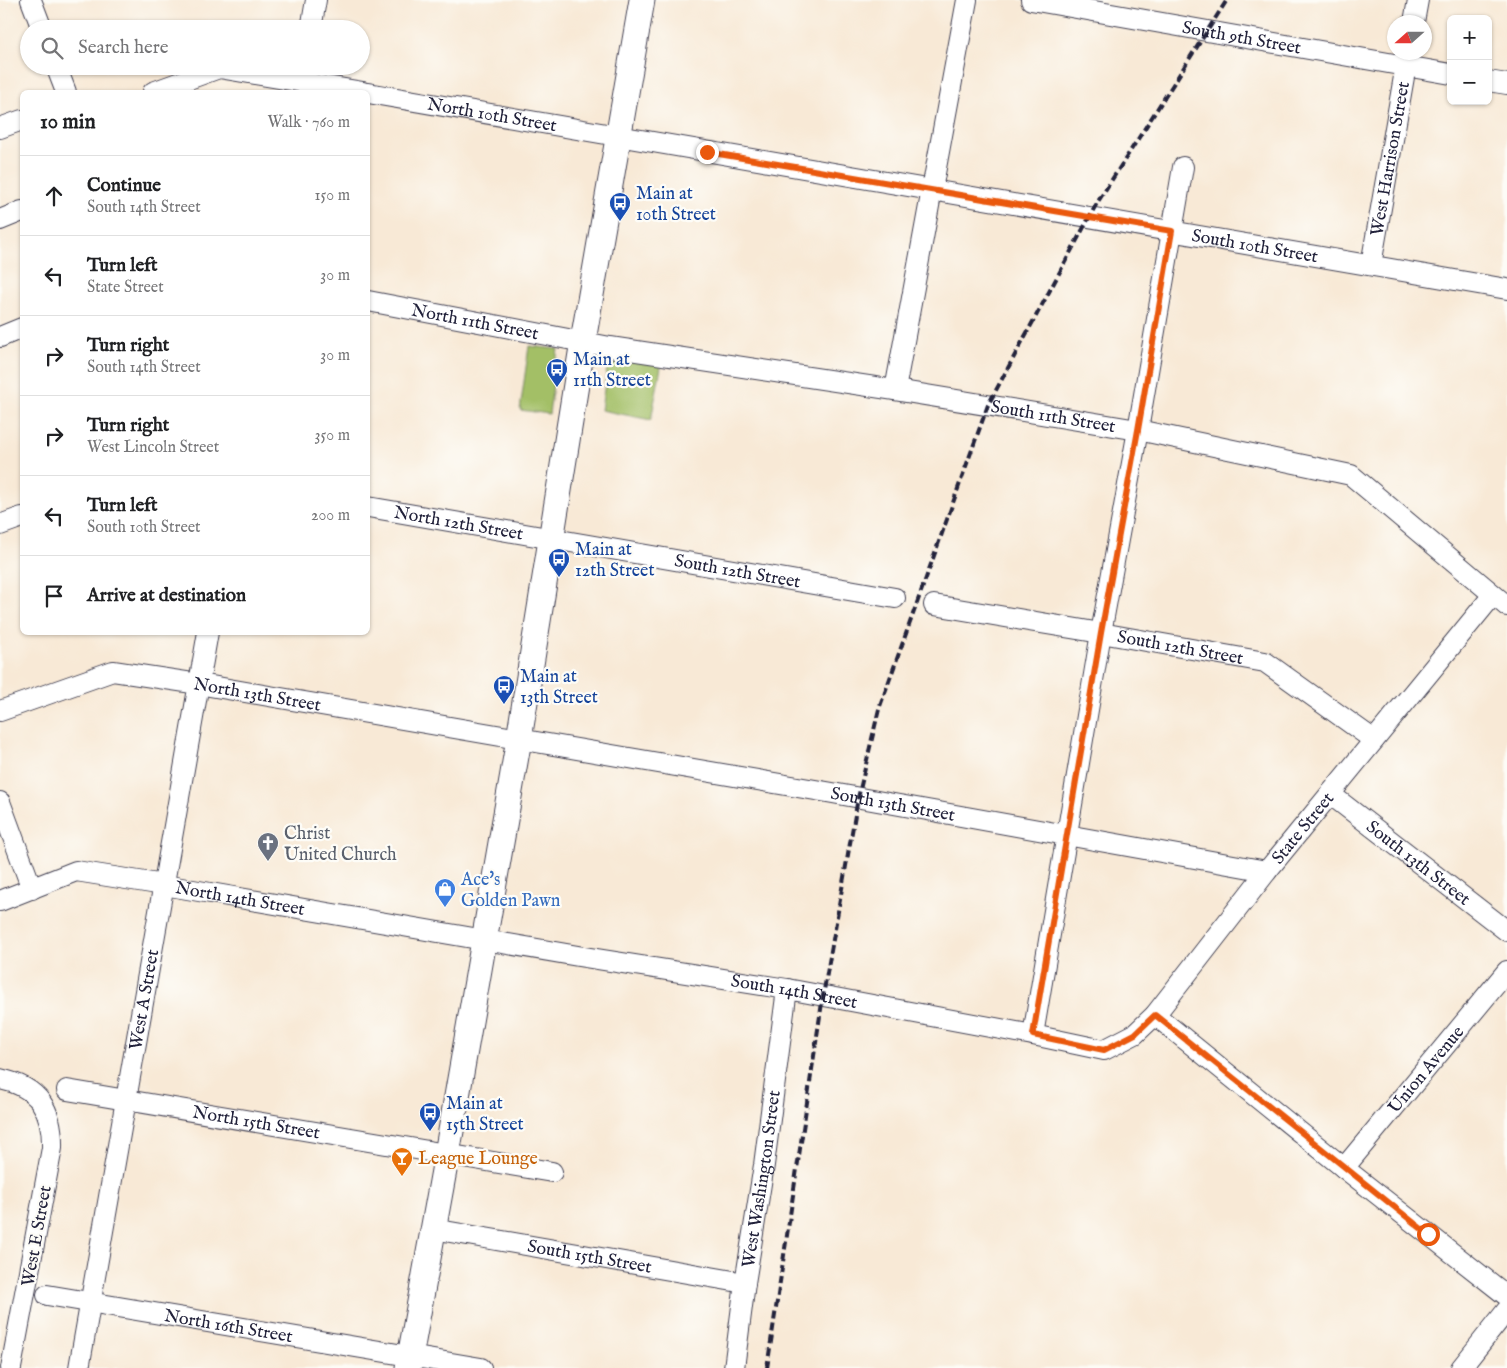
<!DOCTYPE html>
<html lang="en">
<head>
<meta charset="utf-8">
<style>
	body { margin:0; font-family:"IM FELL English",serif; background:#f2f2f2; color:#202124 }
	.controls { position:absolute; right:15px; top:15px; display:grid; overflow:hidden; border-radius:8px; box-shadow:0 1px 4px #0004 }
	.controls button { width:45px; height:45px; display:grid; place-items:center; padding:0; border:0; border-bottom:1px solid #e0e0e0; background:#fff; color:#202124; font:25px sans-serif }
	.compass { position:absolute; left:1387px; top:15px; width:45px; height:45px; border-radius:50%; background:#fff; box-shadow:0 1px 4px #0004; rotate:249deg }
	.stop { position:absolute; width:15px; height:15px; margin:-11px; border:4px solid #ea580c; border-radius:50%; background:#fff }
	.stop.end { background:#ea580c; border-color:#fff; box-shadow:0 1px 5px #0008 }
	.list { margin:0; padding:0; list-style:none }
	h2 { display:flex; justify-content:space-between; align-items:center; height:65px; margin:0; padding:0 20px; font-size:21px }
	h2 small { font-size:16px; font-weight:400; color:#757577 }
	.list li { display:grid; grid-template-columns:32px 1fr auto; gap:15px; align-items:center; box-sizing:border-box; height:80px; padding:0 20px; border-top:1px solid #e0e0e0 }
	.list b { display:block; font-size:19px; white-space:nowrap }
	.list p { margin:0; font-size:16px; white-space:nowrap; color:#757577 }
	.list em { font-size:16px; font-style:normal; color:#757577 }
	.icon { flex:none; width:28px; height:28px; fill:none; stroke:currentColor; stroke-width:2; stroke-linecap:round; stroke-linejoin:round }
	.map { position:relative; flex:none; width:1507px; height:1368px; overflow:hidden }
	.search { position:absolute; background:#fff; box-shadow:0 1px 4px #0004; left:20px; top:20px; width:350px; height:55px; display:flex; align-items:center; gap:12px; box-sizing:border-box; padding:0 18px; border-radius:28px; color:#757577; font-size:19px }
	.panel { position:absolute; background:#fff; box-shadow:0 1px 4px #0004; left:20px; top:90px; width:350px; height:545px; border-radius:8px }
	.map>svg:first-child { display:block }
	.green { fill:#a3bf66; stroke:#627050 }
	.lines { fill:none; stroke-linecap:round; stroke-linejoin:round }
	.minor-casing { stroke:#424052; stroke-width:22 }
	.major-casing { stroke:#424052; stroke-width:27 }
	.minor { stroke:#fff; stroke-width:20 }
	.major { stroke:#fff; stroke-width:25 }
	.rail { stroke:#22223b; stroke-width:4; stroke-dasharray:8 4; stroke-linecap:butt }
	.route { stroke:#ea580c; stroke-width:6 }
	.labels { text-anchor:middle; stroke-width:4.5; stroke-linejoin:round; paint-order:stroke }
	.street-label { font-size:18px; fill:#22223b; stroke:#fdfcf7 }
	.transit-label { font-size:18px; fill:#164399; stroke:#fdfcf7; text-anchor:start }
	.worship-label { font-size:18px; fill:#5b616d; stroke:#fdfcf7; text-anchor:start }
	.shop-label { font-size:18px; fill:#366cbe; stroke:#fdfcf7; text-anchor:start }
	.food-label { font-size:18px; fill:#c56008; stroke:#fdfcf7; text-anchor:start }
</style>
</head>
<body>
<div class="map">
<svg width="1507" height="1368" viewBox="0 0 1507 1368">
	<rect width="100%" height="100%" fill="#fdfcf7"/>
	<filter id="ink" filterUnits="userSpaceOnUse"><feTurbulence type="fractalNoise" baseFrequency=".02" numOctaves="2"/><feDisplacementMap in="SourceGraphic" scale="10" xChannelSelector="R" yChannelSelector="G"/><feConvolveMatrix kernelMatrix="1 2 1 2 8 2 1 2 1" color-interpolation-filters="sRGB"/></filter>
	<filter id="wash" filterUnits="userSpaceOnUse"><feTurbulence type="fractalNoise" baseFrequency=".0096" numOctaves="4" result="noise"/><feDisplacementMap in="SourceGraphic" scale="20" xChannelSelector="R" yChannelSelector="G"/><feGaussianBlur stdDeviation="1.12" result="paint"/><feColorMatrix in="noise" values="0 0 0 0 0 0 0 0 0 0 0 0 0 0 0 0 0 1.4 0 .05"/><feComposite in="paint" operator="in"/></filter>
	<g filter="url(#wash)">
		<rect width="100%" height="100%" fill="#f8e9d6"/>
		<path class="green" d="M529 346 558 349 549 414 520 410Z
			M610 347 662 362 651 420 601 410Z"/>
	</g>
	<g filter="url(#ink)">
		<g class="lines">
			<g class="minor-casing">
				<g id="minor">
					<path d="M31 0 42 29"/>
					<path id="s1" d="M1031 0 1451 74"/>
					<path d="M1414 22 1418 0"/>
					<path d="M311 29 316 0"/>
					<path d="M56 66 66 92"/>
					<path d="M1488 81 1507 84"/>
					<path d="M153 92 219 68 363 92"/>
					<path id="s2" d="M368 93 1507 289"/>
					<path d="M0 128 22 120"/>
					<path d="M0 220 22 211"/>
					<path id="s3" d="M1371 265 1408 54"/>
					<path id="s4" d="M368 301 610 347 895 390 1138 430 1351 475 1507 606"/>
					<path d="M0 337 22 328"/>
					<path d="M895 390 967 0"/>
					<path id="s5" d="M368 507 895 598"/>
					<path d="M0 525 22 517"/>
					<path id="s6" d="M934 605 1101 633 1265 662 1374 740"/>
					<path id="s7" d="M0 711 113 671 199 684 827 792 1267 871"/>
					<path id="s8" d="M1330 794 1507 931"/>
					<path d="M0 802 32 889"/>
					<path id="s9" d="M0 901 76 871 164 885 578 956 787 989 1033 1035 1104 1050 1135 1034 1155 1015 1267 871 1493 595"/>
					<path d="M1155 1015 1344 1168 1507 1296"/>
					<path d="M1033 1035 1101 633 1138 430 1183 167"/>
					<path d="M0 1079C39 1087 53 1110 52 1148L11 1368"/>
					<path id="s10" d="M67 1090 552 1172"/>
					<path id="s11" d="M1344 1168 1507 971"/>
					<path id="s12" d="M433 1229 745 1283"/>
					<path id="s13" d="M47 1295 481 1368"/>
					<path id="s14" d="M79 1368 208 632"/>
					<path id="s15" d="M734 1368 745 1283 764 1165 787 989"/>
					<path d="M1461 1368 1507 1310"/>
				</g>
			</g>
			<g class="major-casing">
				<path id="major" d="M408 1368 447 1154 519 739 583 341 642 0"/>
			</g>
			<use href="#minor" class="minor"/>
			<use href="#major" class="major"/>
			<path class="rail" d="M767 1368 823 996 858 798 879 709 988 405 1097 203 1227 0"/>
		</g>
	</g>
	<g class="lines" filter="url(#ink)">
		<path class="route" d="M707 152 1172 231 1138 430 1101 633 1033 1035 1104 1050 1135 1034 1155 1015 1428 1234"/>
	</g>
	<defs>
		<g id="bus-pin" transform="scale(1.125)"><path d="M0 17L-7.5 6A9.5 9.5 0 1 1 7.5 6Z" fill="#1a4fb4" stroke="#fdfcf7"/><path d="M-5-6H5V4H4V6H2V4H-2V6H-4V4H-5ZM-3.5-4V0h7V-4ZM-3.5 1.2v1.5H-2V1.2ZM2 1.2v1.5H3.5V1.2Z" fill="#fff"/></g>
		<g id="church-pin" transform="scale(1.125)"><path d="M0 17L-7.5 6A9.5 9.5 0 1 1 7.5 6Z" fill="#6b7280" stroke="#fdfcf7"/><path d="M-1.2-6h2.4v3.5h3.3v2.4h-3.3V6h-2.4V-.1h-3.3v-2.4h3.3Z" fill="#fff"/></g>
		<g id="shop-pin" transform="scale(1.125)"><path d="M0 17L-7.5 6A9.5 9.5 0 1 1 7.5 6Z" fill="#3f7fe0" stroke="#fdfcf7"/><path d="M-5-2.5h2.3a2.7 3.5 0 0 1 5.4 0H5L5.5 6h-11ZM-1.5-2.5h3a1.5 2.3 0 0 0-3 0Z" fill="#fff"/></g>
		<g id="bar-pin" transform="scale(1.125)"><path d="M0 17L-7.5 6A9.5 9.5 0 1 1 7.5 6Z" fill="#e8710a" stroke="#fdfcf7"/><path d="M-6-5H6L.8 .8V4.5H3.5V6h-7V4.5H-.8V.8Z" fill="#fff"/></g>
	</defs>
	<g fill-rule="evenodd">
		<use href="#bus-pin" x="620" y="203"/>
		<use href="#bus-pin" x="557" y="369"/>
		<use href="#bus-pin" x="559" y="559"/>
		<use href="#bus-pin" x="504" y="686"/>
		<use href="#church-pin" x="268" y="843"/>
		<use href="#shop-pin" x="445" y="889"/>
		<use href="#bus-pin" x="430" y="1113"/>
		<use href="#bar-pin" x="402" y="1158"/>
	</g>
	<g class="labels">
		<g class="street-label">
			<text dy="6" stroke="none"><textPath href="#s1" startOffset="214">South 9th Street</textPath></text>
			<text dy="6" stroke="none"><textPath href="#s2" startOffset="126">North 10th Street</textPath></text>
			<text dy="6" stroke="none"><textPath href="#s3" startOffset="108">West Harrison Street</textPath></text>
			<text dy="6" stroke="none"><textPath href="#s2" startOffset="900">South 10th Street</textPath></text>
			<text dy="6" stroke="none"><textPath href="#s4" startOffset="109">North 11th Street</textPath></text>
			<text dy="6" stroke="none"><textPath href="#s4" startOffset="695">South 11th Street</textPath></text>
			<text dy="6" stroke="none"><textPath href="#s5" startOffset="92">North 12th Street</textPath></text>
			<text dy="6" stroke="none"><textPath href="#s5" startOffset="375">South 12th Street</textPath></text>
			<text dy="6" stroke="none"><textPath href="#s6" startOffset="250">South 12th Street</textPath></text>
			<text dy="6" stroke="none"><textPath href="#s7" startOffset="266">North 13th Street</textPath></text>
			<text dy="6" stroke="none"><textPath href="#s7" startOffset="911">South 13th Street</textPath></text>
			<text dy="6" stroke="none"><textPath href="#s9" startOffset="1426">State Street</textPath></text>
			<text dy="6" stroke="none"><textPath href="#s8" startOffset="112">South 13th Street</textPath></text>
			<text dy="6" stroke="none"><textPath href="#s9" startOffset="248">North 14th Street</textPath></text>
			<text dy="6" stroke="none"><textPath href="#s9" startOffset="810">South 14th Street</textPath></text>
			<text dy="6" stroke="none"><textPath href="#s14" startOffset="374">West A Street</textPath></text>
			<text dy="6" stroke="none"><textPath href="#s11" startOffset="128">Union Avenue</textPath></text>
			<text dy="6" stroke="none"><textPath href="#s10" startOffset="192">North 15th Street</textPath></text>
			<text dy="6" stroke="none"><textPath href="#s15" startOffset="191">West Washington Street</textPath></text>
			<text transform="translate(36 1236) rotate(-80)" y="6">West E Street</text>
			<text dy="6" stroke="none"><textPath href="#s12" startOffset="159">South 15th Street</textPath></text>
			<text dy="6" stroke="none"><textPath href="#s13" startOffset="184">North 16th Street</textPath></text>
		</g>
		<g class="transit-label">
			<text x="636" y="199">Main at<tspan x="636" dy="21">10th Street</tspan></text>
			<text x="573" y="365">Main at<tspan x="573" dy="21">11th Street</tspan></text>
			<text x="575" y="555">Main at<tspan x="575" dy="21">12th Street</tspan></text>
			<text x="520" y="682">Main at<tspan x="520" dy="21">13th Street</tspan></text>
			<text x="446" y="1109">Main at<tspan x="446" dy="21">15th Street</tspan></text>
		</g>
		<g class="worship-label">
			<text x="284" y="839">Christ<tspan x="284" dy="21">United Church</tspan></text>
		</g>
		<g class="shop-label">
			<text x="461" y="885">Ace's<tspan x="461" dy="21">Golden Pawn</tspan></text>
		</g>
		<g class="food-label">
			<text x="418" y="1164">League Lounge</text>
		</g>
	</g>
</svg>
<div class="controls">
<button>+</button>
<button>−</button>
</div>
<svg class="compass" viewBox="-18 -18 36 36"><path d="M0-13l5 13h-10z" fill="#e53935"/><path d="M0 13l5-13h-10z" fill="#757577"/></svg>
<div class="stop" style="left:1428px;top:1234px"></div>
<div class="stop end" style="left:707px;top:152px"></div>
<div class="search"><svg class="icon" aria-label="search" viewBox="0 0 24 24"><circle cx="10" cy="10" r="6"/><path d="M15 15l6 6"/></svg>Search here</div>
<section class="panel">
<h2>10 min<small>Walk · 760 m</small></h2>
<ul class="list">
<li><svg class="icon" aria-label="ahead" viewBox="0 0 24 24"><path d="M12 20V5M6 11l6-6 6 6"/></svg><div><b>Continue</b><p>South 14th Street</p></div><em>150 m</em></li>
<li><svg class="icon" aria-label="left" viewBox="0 0 24 24"><path d="M17 20v-9H6M10 6l-5 5 5 5"/></svg><div><b>Turn left</b><p>State Street</p></div><em>30 m</em></li>
<li><svg class="icon" aria-label="right" viewBox="0 0 24 24"><path d="M7 20v-9h11M14 6l5 5-5 5"/></svg><div><b>Turn right</b><p>South 14th Street</p></div><em>30 m</em></li>
<li><svg class="icon" aria-label="right" viewBox="0 0 24 24"><path d="M7 20v-9h11M14 6l5 5-5 5"/></svg><div><b>Turn right</b><p>West Lincoln Street</p></div><em>350 m</em></li>
<li><svg class="icon" aria-label="left" viewBox="0 0 24 24"><path d="M17 20v-9H6M10 6l-5 5 5 5"/></svg><div><b>Turn left</b><p>South 10th Street</p></div><em>200 m</em></li>
<li><svg class="icon" aria-label="arrive" viewBox="0 0 24 24"><path d="M6 21V4h12l-3 4 3 4H6"/></svg><div><b>Arrive at destination</b></div></li>
</ul>
</section>
</div>
</body>
</html>
